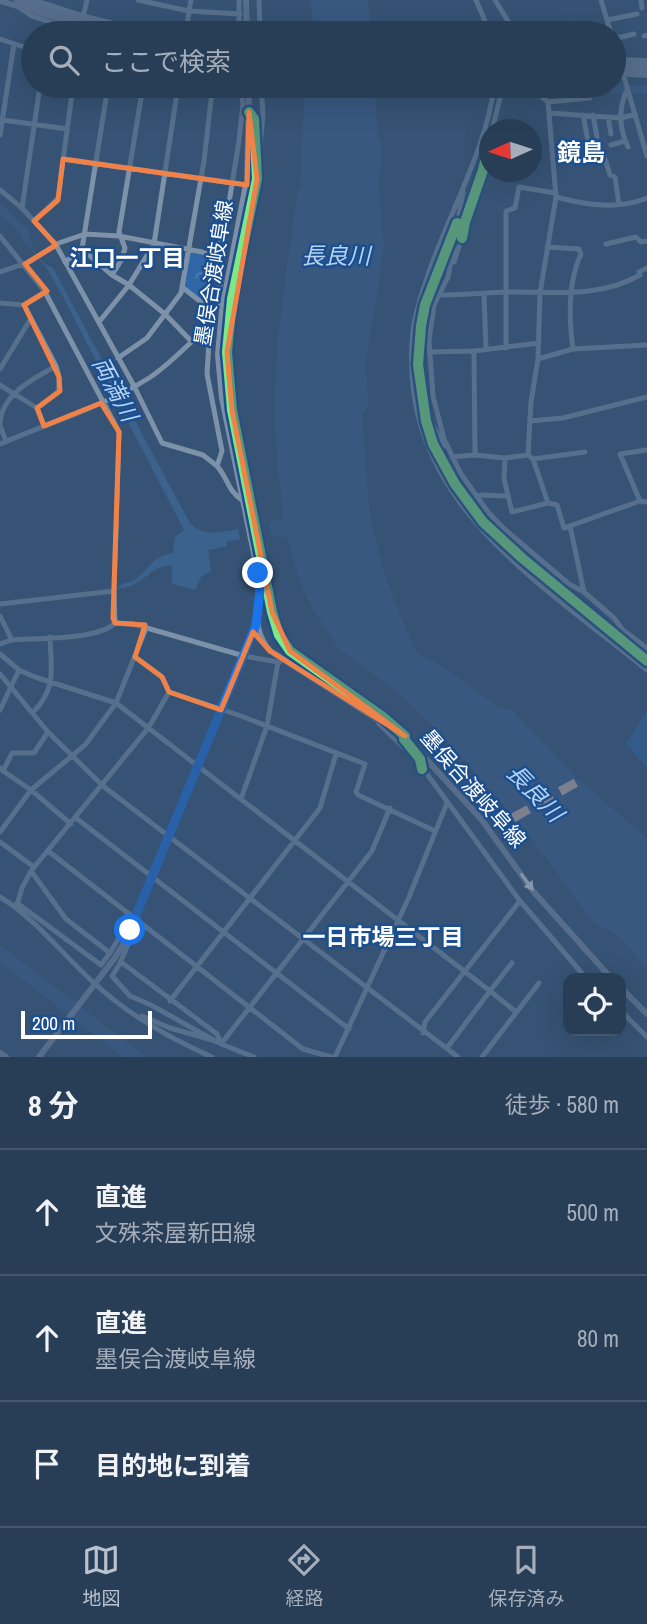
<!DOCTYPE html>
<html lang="ja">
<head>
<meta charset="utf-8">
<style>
	body { margin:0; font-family:"Archivo Narrow","Noto Sans JP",sans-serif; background:#30455d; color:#f1f3f6 }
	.controls { position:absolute; right:21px; bottom:21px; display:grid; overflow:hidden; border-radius:14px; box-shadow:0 7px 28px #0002 }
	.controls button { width:63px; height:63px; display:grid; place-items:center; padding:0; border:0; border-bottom:2px solid #44576d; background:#283e57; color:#f1f3f6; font:35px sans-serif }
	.compass { position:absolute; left:479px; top:119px; width:63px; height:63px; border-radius:50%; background:#283e57; box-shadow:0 7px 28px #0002; rotate:267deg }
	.scale { position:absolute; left:21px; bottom:18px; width:131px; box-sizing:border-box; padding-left:7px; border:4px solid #fff; border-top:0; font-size:19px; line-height:24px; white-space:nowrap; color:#fff; -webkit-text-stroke:5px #1b4f8f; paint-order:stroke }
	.stop { position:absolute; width:21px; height:21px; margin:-16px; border:5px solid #1a73e8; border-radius:50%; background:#fff }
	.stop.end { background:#1a73e8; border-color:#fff; box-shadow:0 2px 7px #0008 }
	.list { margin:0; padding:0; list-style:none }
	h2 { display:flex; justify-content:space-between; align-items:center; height:91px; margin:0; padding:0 28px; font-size:30px }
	h2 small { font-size:23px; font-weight:400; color:#a5aeba }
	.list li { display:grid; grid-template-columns:46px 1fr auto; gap:21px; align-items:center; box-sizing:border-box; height:126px; padding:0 28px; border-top:2px solid #44576d }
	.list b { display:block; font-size:26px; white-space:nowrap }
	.list p { margin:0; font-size:23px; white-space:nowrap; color:#a5aeba }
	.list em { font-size:23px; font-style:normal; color:#a5aeba }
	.icon { flex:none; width:38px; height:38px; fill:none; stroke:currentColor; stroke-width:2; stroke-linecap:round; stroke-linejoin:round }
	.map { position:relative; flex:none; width:647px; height:1057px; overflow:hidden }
	.search { position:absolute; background:#283e57; box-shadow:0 7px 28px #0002; left:21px; right:21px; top:21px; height:77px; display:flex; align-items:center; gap:18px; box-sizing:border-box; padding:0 24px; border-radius:38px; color:#a5aeba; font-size:26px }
	.sheet { height:469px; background:#283e57 }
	nav { display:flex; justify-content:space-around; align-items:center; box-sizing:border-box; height:98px; border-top:2px solid #44576d; background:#283e57; font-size:19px; color:#a5aeba }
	nav a { display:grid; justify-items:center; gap:4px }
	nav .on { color:#b9c2ce }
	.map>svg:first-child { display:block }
	.forest { fill:url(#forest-crowns) }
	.garden { fill:#2f66a5 }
	.water { fill:#3b618d }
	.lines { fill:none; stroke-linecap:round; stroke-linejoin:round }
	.river { stroke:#3b618d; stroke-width:8 }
	.minor { stroke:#7d92a8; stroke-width:5 }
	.major { stroke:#7d8ea7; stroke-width:6 }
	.major-bridge { stroke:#7d8ea7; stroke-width:6 }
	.quiet { stroke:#d1b7ad; stroke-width:9; stroke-dasharray:18 9; stroke-linecap:butt }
	.cycleway-casing { stroke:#1b4f8f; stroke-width:15 }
	.cycleway { stroke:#7ce984; stroke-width:10 }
	.oneway { fill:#e5e8ed }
	.route { stroke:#1a73e8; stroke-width:9 }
	.marked { fill:none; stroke:#ee8249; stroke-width:5; stroke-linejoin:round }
	.labels { text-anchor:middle; stroke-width:5; stroke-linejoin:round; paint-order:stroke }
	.street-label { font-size:21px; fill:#fff; stroke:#1b4f8f }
	.water-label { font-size:23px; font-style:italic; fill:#b5d3f5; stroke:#1b4f8f }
	.neighbourhood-label { font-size:23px; font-weight:bold; fill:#fff; stroke:#1b4f8f }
	.quarter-label { font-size:24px; font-weight:bold; fill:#fff; stroke:#1b4f8f }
</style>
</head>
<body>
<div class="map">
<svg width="647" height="1057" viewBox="0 0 647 1057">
	<defs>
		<pattern id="forest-crowns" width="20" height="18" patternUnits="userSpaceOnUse" patternTransform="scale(1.75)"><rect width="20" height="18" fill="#2f66a5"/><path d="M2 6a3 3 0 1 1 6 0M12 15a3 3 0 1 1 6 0" fill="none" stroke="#4e7db2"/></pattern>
	</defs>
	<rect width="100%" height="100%" fill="#365274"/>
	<path class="forest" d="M190 251 212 258 206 283 212 285 211 307 184 286Z"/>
	<path class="garden" d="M647 711V768L626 744Z"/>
	<path class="water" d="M310 0H367L364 33H315Z
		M305 86H374L375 88 377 130 382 147 379 185 384 248 366 360 368 404 362 415 370 518 388 585 415 649 421 655 439 664 497 706 513 711 580 780 647 839V968L618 935 594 923 526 831 445 738 396 691 338 648 313 609 300 582 286 535 271 537 269 522 284 519C279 480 274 440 275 401 276 331 288 260 298 191L300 190Z
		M0 208C7 214 20 225 25 232 34 245 36 262 53 268L190 523C203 537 221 532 238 529L240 540 227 541V546L208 550 211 571 201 577 195 590 172 584V565C146 567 142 590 117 588 122 583 125 584 132 581 149 572 150 556 173 553L175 537 184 530 63 297 48 270 28 245 24 235 0 211Z
		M0 945 146 1057H123L0 962Z"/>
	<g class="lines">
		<path class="river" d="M364 0 368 33
			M612 89H647
			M0 209 24 231 28 241"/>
		<path class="minor" d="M138 0 189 11 191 0
			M259 0 260 33
			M476 0 490 33
			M495 0 509 23 512 33
			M601 0 611 33
			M641 0 642 8
			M24 2 33 0 83 16 153 33
			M20 8 32 16 83 33
			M83 17 87 0
			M607 20 637 14
			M186 33 189 11 240 14
			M239 33V0
			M597 33 610 31
			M644 36 647 35
			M0 39 33 50
			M614 39 634 34
			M614 44 619 61
			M622 70 647 156
			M108 86 82 249 112 275 129 285 165 314 191 341
			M494 86C487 148 448 215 428 275 422 293 415 312 413 331 395 497 535 579 647 670
			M520 86 536 92 548 102 556 197 540 293 538 359 531 402 528 455
			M627 90C618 109 619 128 628 147
			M548 102 590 98V86
			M249 112 254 119 257 179 232 299 227 352 232 410 272 612 279 635 290 651 383 717 405 736 404 739 420 759 422 769
			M549 113 620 118 634 115
			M583 115 588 141
			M593 115 597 137
			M608 117 611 134
			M3 120 67 129
			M492 130 503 86
			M0 135 14 44
			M611 145 625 141
			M259 156 263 114 261 86
			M63 159 232 183
			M605 159 610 175 615 177 619 204
			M0 190 22 208 56 245 134 386 162 443 203 455 217 466 222 451 207 374 210 326
			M463 192 448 277 434 305 429 340 433 396 444 439 461 474 488 512 502 527 569 584 584 592 614 618 623 630 647 648
			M556 197C586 205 617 210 647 198
			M22 208 40 86
			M34 221 58 198 73 86
			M0 236 45 292 119 432 114 591 115 623
			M606 244 636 237 641 242 647 241
			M547 247 579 249 581 254C568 282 569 320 573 349
			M65 262 82 249
			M454 262C467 222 480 182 490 141
			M0 272 29 262 59 243 85 234 119 236 202 252 217 258
			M112 275 122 259 125 248 119 232 143 86
			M484 294 486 349
			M439 295C461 295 483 293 505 292 552 291 598 299 640 275L639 272 647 268
			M0 303 24 305 45 292
			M24 305 56 366 59 377 58 392 37 408
			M222 309 217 297 222 277 217 258 228 209 239 141 243 104 240 86
			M99 322 129 285 154 244 178 87 212 91 240 88
			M506 348V211L515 208 519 187 555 193
			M474 351 475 455
			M429 352 474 351 539 343
			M118 358 147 338 181 293 204 161 212 91
			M538 359 573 349 647 345
			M0 369 30 320
			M415 378 424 409 444 446
			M0 385 37 408 44 426
			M224 390 223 362 226 355
			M530 421 563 418 647 397
			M0 423C2 394 34 378 56 366
			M0 425 6 442
			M0 444C49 423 103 407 149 378 171 364 189 342 210 326L211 310 182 287
			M452 457 475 455 505 458 528 455 533 459 548 503 557 505 564 528 640 501 647 502
			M505 458 504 479 512 512 548 503
			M533 459 585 452
			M217 466C229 480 227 490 243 501
			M477 497 481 495 507 496
			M640 501 620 454 647 450
			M570 526 584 592
			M0 604 114 591
			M0 616 12 640C36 638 99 640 115 623L133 624 244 656 278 662
			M589 621 597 623 647 654
			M0 644 12 640
			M0 654 19 670 0 710
			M135 657 162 677 169 692 241 716 365 764 356 792 358 795 435 831
			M19 670 35 677 116 703 490 991 512 963
			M0 674 48 732 103 786 458 1057
			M33 712C57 689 51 667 50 637
			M379 724 416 759 520 901 586 978
			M0 768 3 771 12 753H34L48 732
			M3 771 31 790 71 824
			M241 799 267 726 278 662H280
			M76 818 349 1029
			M0 832 31 790 85 745 116 703 146 628
			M0 842 34 867
			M48 851 303 1049 331 1057
			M31 871 66 919 110 953 131 917
			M0 897C34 917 63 955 93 982 127 1014 169 1038 212 1057
			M17 903 101 965 110 953
			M16 908 22 888 31 871 149 727 169 692
			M138 922 119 965 112 976 130 996 151 1005 217 1042
			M121 962 217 1034 221 1043
			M170 1001 320 808 336 754
			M621 1011 647 1037
			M142 1016 170 1028 212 1040
			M423 1033 425 1022 520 901
			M447 1048 490 991 516 1012
			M254 1057 221 1044 372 851 390 808
			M335 1057 409 897 447 803
			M482 1057 539 983"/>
		<path class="major" d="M17 0 34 6
			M246 0 247 33
			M0 1 31 10
			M614 60 647 61
			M614 73 647 75
			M249 86 247 179 222 310 218 355 222 398 258 573C262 604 248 626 270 651L381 722 400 737 405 736 481 819 533 891 611 978
			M621 988 647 1014
			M0 1053 6 1057
			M39 1057 114 959 124 943 255 627"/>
		<path class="major-bridge" d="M34 6 123 33
			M31 10 103 33
			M614 64 647 65
			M614 69 647 70"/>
		<path class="quiet" d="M513 818 577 782"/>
		<g class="cycleway-casing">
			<path id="cycleway" d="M249 112 254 119 257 179 232 299 227 352 232 410 272 612 279 635 290 651 383 717 405 736 404 739 420 759 422 769
				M457 223 425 305 421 326 418 365 426 421 433 444 455 484 483 522 522 558 647 661
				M462 238 465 222 483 170 490 141"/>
		</g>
		<use href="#cycleway" class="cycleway"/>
	</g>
	<defs><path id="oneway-solid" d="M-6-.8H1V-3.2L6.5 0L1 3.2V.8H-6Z" transform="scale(1.75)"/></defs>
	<use class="oneway" href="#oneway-solid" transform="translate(527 882) rotate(54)"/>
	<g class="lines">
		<path class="route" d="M130 930 256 625 260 590 258 573"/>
	</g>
	<path d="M0 0H647V1057H0ZM249 112 257 179 227 352 232 410 272 612 290 651 405 736 270 651 253 632 221 710 169 692 162 677 135 657 145 625 115 623 113 618 119 432 101 403 44 426 37 408 60 391 59 377 24 305 47 291 25 264 56 245 34 221 58 200 63 159 247 185Z" fill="#365274" fill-opacity=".55" fill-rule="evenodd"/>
	<path class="marked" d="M249 112 257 179 227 352 232 410 272 612 290 651 405 736 270 651 253 632 221 710 169 692 162 677 135 657 145 625 115 623 113 618 119 432 101 403 44 426 37 408 60 391 59 377 24 305 47 291 25 264 56 245 34 221 58 200 63 159 247 185Z"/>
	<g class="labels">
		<g class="street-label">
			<text transform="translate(214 273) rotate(-81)" y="7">墨俣合渡岐阜線</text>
			<text transform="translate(473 789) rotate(49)" y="7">墨俣合渡岐阜線</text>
		</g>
		<g class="water-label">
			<text x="336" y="264">長良川</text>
			<text transform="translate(115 389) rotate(62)" y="8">両満川</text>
			<text transform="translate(535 793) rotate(46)" y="8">長良川</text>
		</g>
		<g class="neighbourhood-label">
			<text x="127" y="266">江口一丁目</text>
			<text x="383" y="945">一日市場三丁目</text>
		</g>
		<g class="quarter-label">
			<text x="581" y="161">鏡島</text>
		</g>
	</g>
</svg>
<div class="controls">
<button><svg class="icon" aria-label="locate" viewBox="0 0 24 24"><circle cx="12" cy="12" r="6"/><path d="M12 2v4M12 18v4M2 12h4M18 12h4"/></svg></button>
</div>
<svg class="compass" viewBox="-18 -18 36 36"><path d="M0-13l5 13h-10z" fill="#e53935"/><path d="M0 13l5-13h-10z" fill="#a5aeba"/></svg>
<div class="scale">200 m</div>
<div class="stop" style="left:130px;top:930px"></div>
<div class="stop end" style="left:258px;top:573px"></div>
<div class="search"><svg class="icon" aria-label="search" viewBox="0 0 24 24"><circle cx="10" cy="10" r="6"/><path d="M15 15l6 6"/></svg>ここで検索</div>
</div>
<section class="sheet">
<h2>8 分<small>徒歩 · 580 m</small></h2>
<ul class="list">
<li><svg class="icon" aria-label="ahead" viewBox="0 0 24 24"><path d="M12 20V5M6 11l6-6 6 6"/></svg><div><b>直進</b><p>文殊茶屋新田線</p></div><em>500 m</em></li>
<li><svg class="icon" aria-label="ahead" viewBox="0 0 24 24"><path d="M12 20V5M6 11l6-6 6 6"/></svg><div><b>直進</b><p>墨俣合渡岐阜線</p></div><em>80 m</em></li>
<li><svg class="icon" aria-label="arrive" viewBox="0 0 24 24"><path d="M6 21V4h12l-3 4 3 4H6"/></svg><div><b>目的地に到着</b></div></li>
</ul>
</section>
<nav>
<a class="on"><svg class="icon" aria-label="map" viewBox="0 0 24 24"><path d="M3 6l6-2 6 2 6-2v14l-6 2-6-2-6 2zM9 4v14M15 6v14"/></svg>地図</a>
<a><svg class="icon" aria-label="directions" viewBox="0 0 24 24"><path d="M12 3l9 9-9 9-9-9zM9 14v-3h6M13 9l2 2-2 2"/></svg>経路</a>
<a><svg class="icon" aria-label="saved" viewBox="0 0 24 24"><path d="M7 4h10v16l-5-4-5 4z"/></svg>保存済み</a>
</nav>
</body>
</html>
